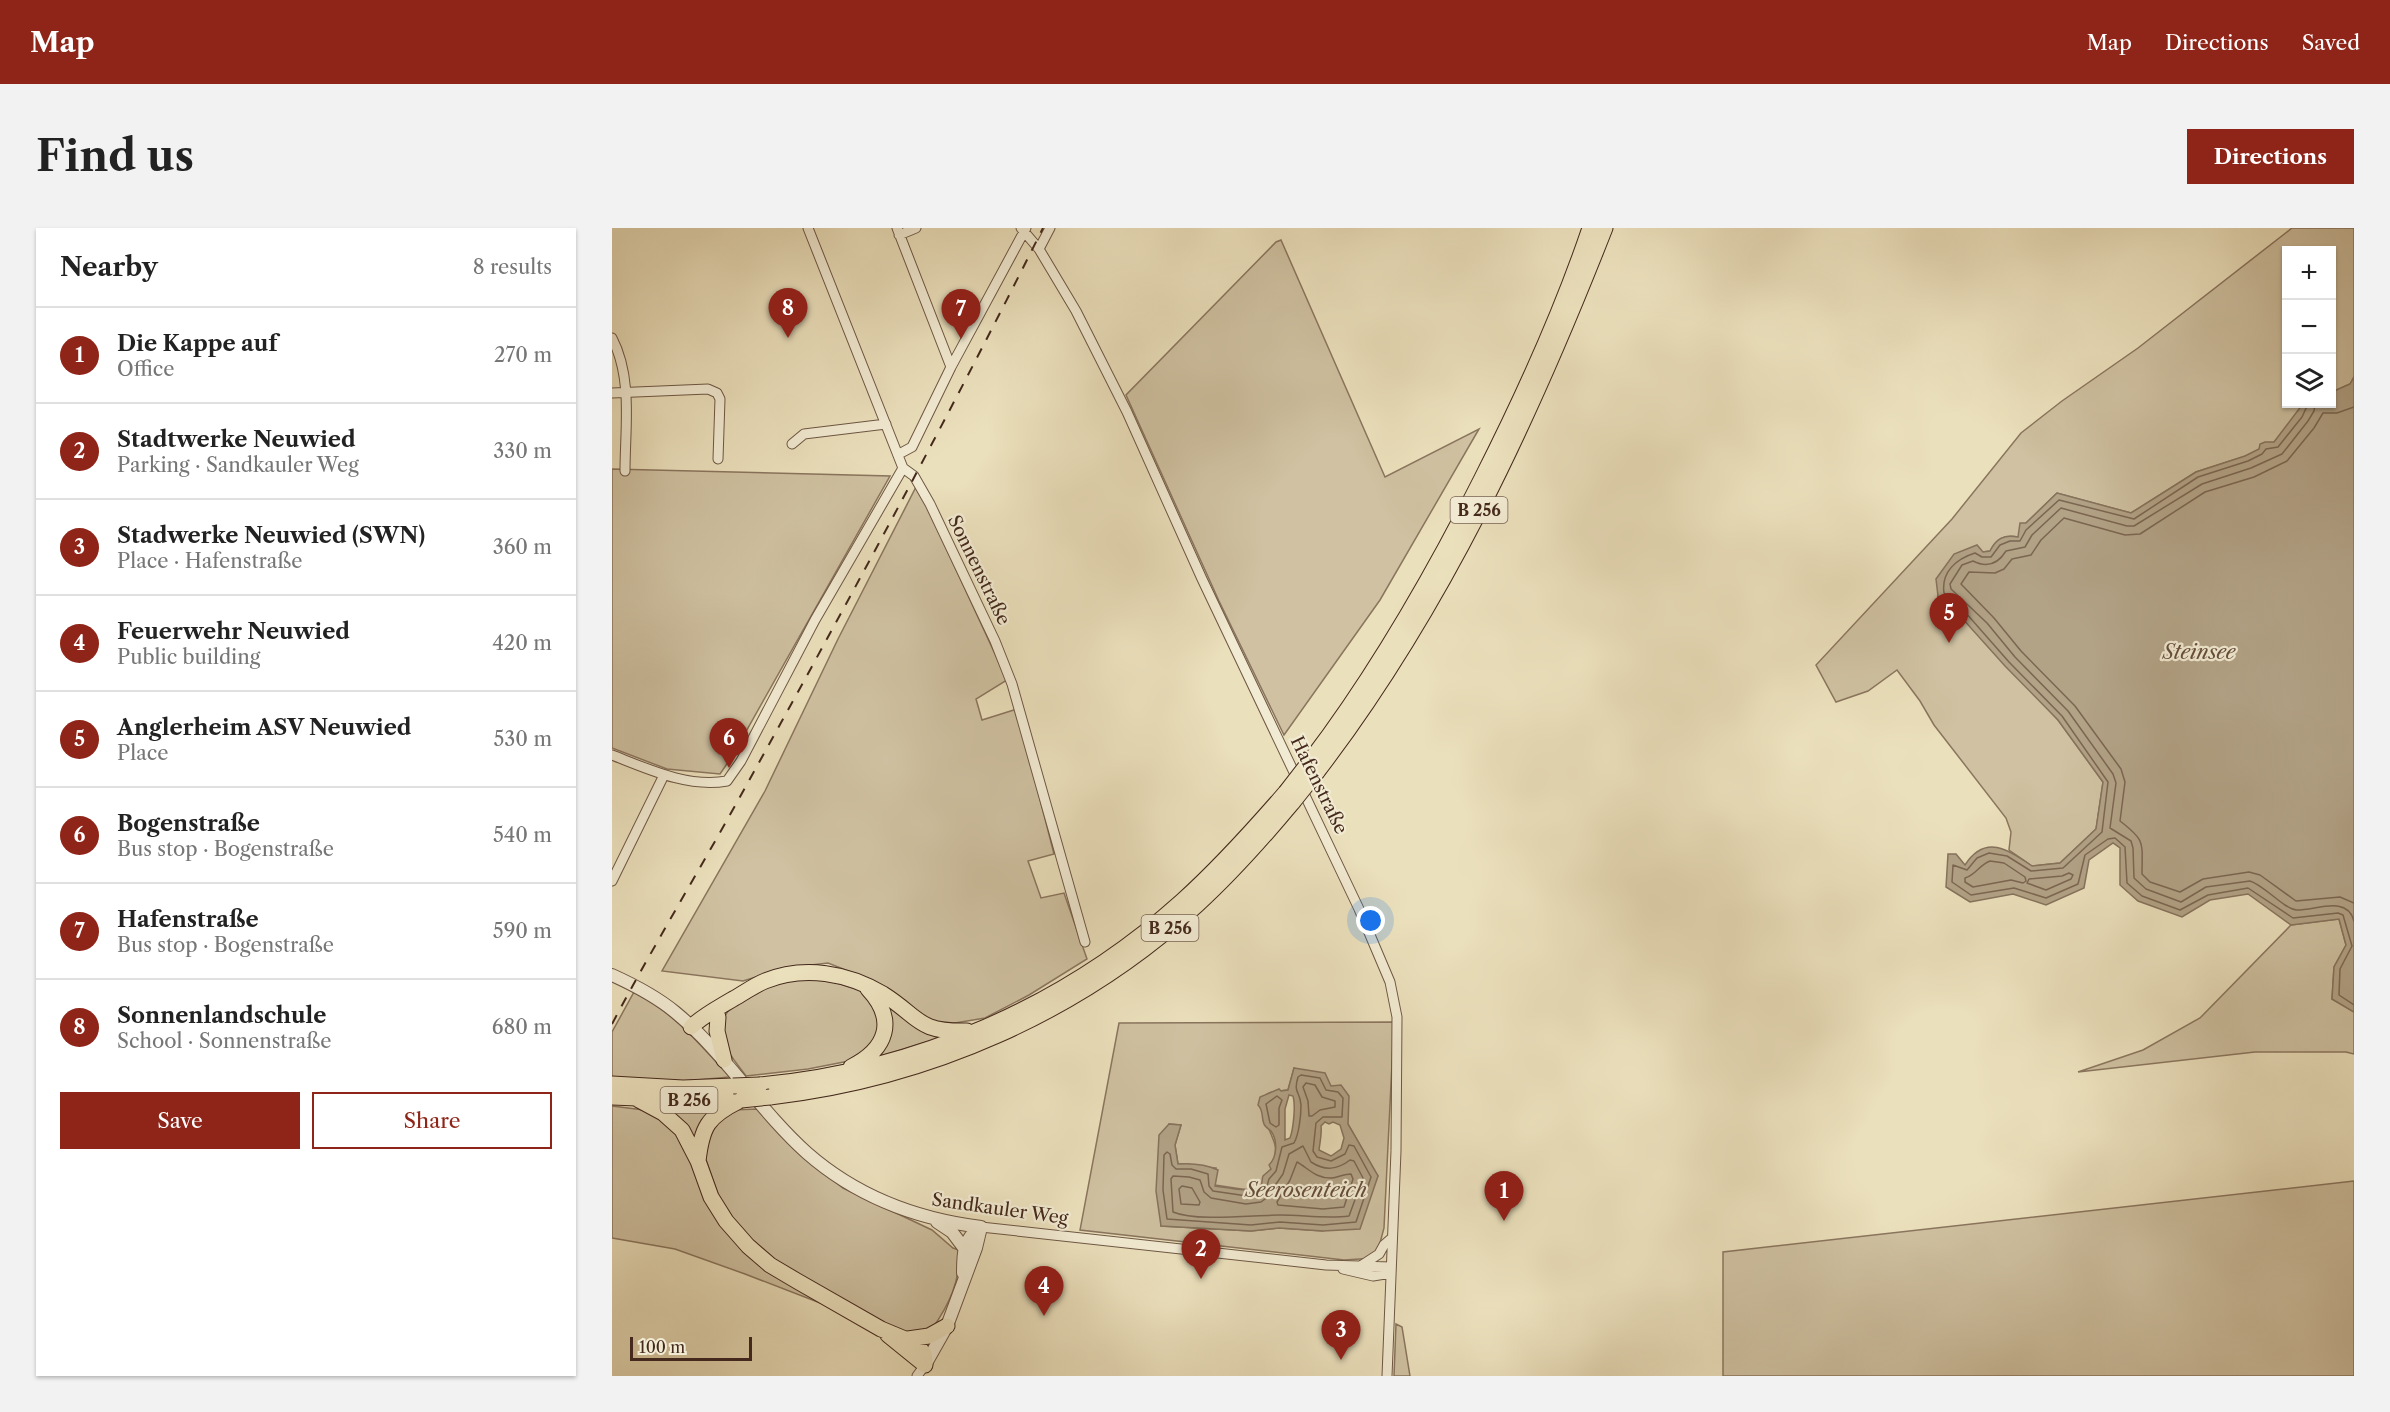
<!DOCTYPE html>
<html lang="en">
<head>
<meta charset="utf-8">
<style>
	body { margin:0; font-family:"Libre Caslon Text",serif; background:#f2f2f2; color:#222 }
	.controls { position:absolute; right:18px; top:18px; display:grid; overflow:hidden; border-radius:0px; box-shadow:0 2px 4px #0004 }
	.controls button { width:54px; height:54px; display:grid; place-items:center; padding:0; border:0; border-bottom:2px solid #e0e0e0; background:#fff; color:#222; font:30px sans-serif }
	.scale { position:absolute; left:18px; bottom:15px; width:122px; box-sizing:border-box; padding-left:6px; border:3px solid #44291c; border-top:0; font-size:16px; line-height:21px; white-space:nowrap; color:#44291c; -webkit-text-stroke:4px #f2ebd3; paint-order:stroke }
	.you { position:absolute; left:759px; top:693px; width:21px; height:21px; margin:-15px; border:4px solid #fff; border-radius:50%; background:#1a73e8; box-shadow:0 0 0 9px #1a73e833 }
	.badge { display:grid; place-items:center; width:39px; height:39px; border-radius:50%; background:#8f2418; color:#fff; font-size:20px; font-weight:700 }
	.pin { position:absolute; translate:-50% -50px; filter:drop-shadow(0 2px 3px #0008) }
	.pin::after { content:''; position:absolute; top:32px; width:21px; height:18px; background:inherit; clip-path:polygon(0 0,100% 0,50% 100%) }
	.list { margin:0; padding:0; list-style:none }
	h2 { display:flex; justify-content:space-between; align-items:center; height:78px; margin:0; padding:0 24px; font-size:26px }
	h2 small { font-size:20px; font-weight:400; color:#767676 }
	.list li { display:grid; grid-template-columns:39px 1fr auto; gap:18px; align-items:center; box-sizing:border-box; height:96px; padding:0 24px; border-top:2px solid #e0e0e0 }
	.list b { display:block; font-size:22px; white-space:nowrap }
	.list p { margin:0; font-size:20px; white-space:nowrap; color:#767676 }
	.list em { font-size:20px; font-style:normal; color:#767676 }
	.actions { display:flex; gap:12px; padding:18px 24px }
	.actions a { flex:1; padding:14px 0; border:2px solid #8f2418; border-radius:0px; text-align:center; font-size:21px; color:#8f2418 }
	.actions .main { background:#8f2418; color:#fff }
	.icon { flex:none; width:33px; height:33px; fill:none; stroke:currentColor; stroke-width:2; stroke-linecap:round; stroke-linejoin:round }
	.map { position:relative; flex:none; width:1742px; height:1148px; overflow:hidden; border-radius:0px }
	header { display:flex; align-items:center; gap:36px; box-sizing:border-box; height:84px; padding:0 30px; background:#8f2418; color:#fff }
	header strong { font-size:28px }
	nav { display:flex; gap:33px; margin-inline-start:auto; font-size:21px }
	.intro { display:flex; align-items:center; justify-content:space-between; box-sizing:border-box; height:144px; padding:0 36px }
	h1 { margin:0; font-size:42px }
	.button { padding:15px 27px; border-radius:0px; background:#8f2418; color:#fff; font-size:21px; font-weight:700 }
	main { display:flex; gap:36px; padding:0 36px }
	aside { flex:1; background:#fff; border-radius:0px; box-shadow:0 2px 4px #0004 }
	.map>svg:first-child { display:block }
	.green { fill:#cfc1a1; stroke:#8a755e; stroke-width:1.5; fill-rule:evenodd }
	.water { fill:#b2a286; stroke:#86725c; stroke-width:1.5; fill-rule:evenodd }
	.lines { fill:none; stroke-linecap:round; stroke-linejoin:round }
	.shore { stroke:#7b6651; stroke-width:1.5 }
	.minor-casing { stroke:#6e5744; stroke-width:11 }
	.tertiary-casing { stroke:#6e5744; stroke-width:14 }
	.trunk-casing { stroke:#44291c; stroke-width:17 }
	.minor { stroke:#f2ebd3; stroke-width:9 }
	.tertiary { stroke:#f2ebd3; stroke-width:12 }
	.trunk { stroke:#ebe0bc; stroke-width:15 }
	.rail { stroke:#44291c; stroke-width:2; stroke-dasharray:10 10; stroke-linecap:butt }
	.trunk-bridge-casing { stroke:#44291c; stroke-width:17; stroke-linecap:butt }
	.trunk-bridge { stroke:#ebe0bc; stroke-width:15 }
	.labels { text-anchor:middle; stroke-width:4.5; stroke-linejoin:round; paint-order:stroke }
	.shield { fill:#f2ebd3; stroke:#786353; stroke-width:1.5 }
	.shield-label { font-size:16px; font-weight:bold; fill:#44291c }
	.street-label { font-size:18px; fill:#44291c; stroke:#f2ebd3 }
	.water-label { font-size:20px; font-style:italic; fill:#654d3c; stroke:#f2ebd3 }
</style>
</head>
<body>
<header>
<strong>Map</strong>
<nav><a>Map</a><a>Directions</a><a>Saved</a></nav>
</header>
<div class="intro"><h1>Find us</h1><a class="button">Directions</a></div>
<main>
<aside>
<h2>Nearby<small>8 results</small></h2>
<ul class="list">
<li><span class="badge">1</span><div><b>Die Kappe auf</b><p>Office</p></div><em>270 m</em></li>
<li><span class="badge">2</span><div><b>Stadtwerke Neuwied</b><p>Parking · Sandkauler Weg</p></div><em>330 m</em></li>
<li><span class="badge">3</span><div><b>Stadwerke Neuwied (SWN)</b><p>Place · Hafenstraße</p></div><em>360 m</em></li>
<li><span class="badge">4</span><div><b>Feuerwehr Neuwied</b><p>Public building</p></div><em>420 m</em></li>
<li><span class="badge">5</span><div><b>Anglerheim ASV Neuwied</b><p>Place</p></div><em>530 m</em></li>
<li><span class="badge">6</span><div><b>Bogenstraße</b><p>Bus stop · Bogenstraße</p></div><em>540 m</em></li>
<li><span class="badge">7</span><div><b>Hafenstraße</b><p>Bus stop · Bogenstraße</p></div><em>590 m</em></li>
<li><span class="badge">8</span><div><b>Sonnenlandschule</b><p>School · Sonnenstraße</p></div><em>680 m</em></li>
</ul>
<div class="actions"><a class="main">Save</a><a>Share</a></div>
</aside>
<div class="map">
<svg width="1742" height="1148" viewBox="0 0 1742 1148">
	<rect width="100%" height="100%" fill="#ebe0bc"/>
	<filter id="stains"><feTurbulence type="fractalNoise" baseFrequency=".00333" numOctaves="4"/><feColorMatrix values="0 0 0 0 .2 0 0 0 0 .09 0 0 0 0 .02 0 0 0 .5 -.17"/></filter>
	<radialGradient id="worn" r=".72"><stop offset=".6" stop-color="#630" stop-opacity="0"/><stop offset="1" stop-color="#630" stop-opacity=".3"/></radialGradient>
	<path class="green" d="M1680 0H1742V149L1738 156 1720 164V22H1674V176H1692L1663 214 1634 228 1584 244 1519 285 1445 265 1414 295 1406 309C1392 306 1384 311 1378 323L1371 324 1326 368 1341 380 1446 492 1491 554 1484 601 1448 635 1420 638 1397 622 1399 604 1394 590 1322 497 1308 473 1285 442 1256 463 1224 474 1204 437 1340 291 1409 205 1450 173 1526 120Z
		M669 12 773 249 867 201 768 372 672 507 607 373 514 167 664 14Z
		M0 241 278 248 119 530 108 546 55 541 0 520Z
		M305 257 395 452 364 471 370 492 405 481 442 626 416 633 429 670 452 665 475 731 417 767 373 790 331 797 300 784 249 748 216 735 174 740 131 753 50 743 153 563 226 411Z
		M1727 691 1734 717 1722 739 1720 771 1742 784V826L1734 824H1643L1466 844 1531 822 1588 790 1679 697Z
		M209 750 250 763 268 788 265 814 242 832 196 841 134 848C126 837 116 826 111 813 100 779 145 758 172 752 184 750 197 751 209 750Z
		M22 764C61 783 89 818 118 849L72 853 0 849V804Z
		M267 770 337 807 259 831 265 826Z
		M782 794 772 1000 764 1030 732 1032 468 1002 507 795ZM682 840 719 858 736 896 766 948 711 1003 667 1000 639 1003 549 998 557 896 569 897 563 917 566 936C579 935 590 939 604 940L603 957 636 962 646 961C655 952 666 930 663 917 661 906 639 873 657 865 662 863 670 863 676 862Z
		M0 878 32 882 63 899 104 987 216 1078 133 1046 63 1021 0 1010Z
		M47 879 106 880 85 912Z
		M146 881 188 926 231 960 320 1002 341 1020 347 1022C349 1052 337 1077 320 1101L295 1108 183 1046 141 1016 109 975 92 926 99 899 120 882Z
		M1742 953V1148H1111V1024Z
		M784 1096 790 1099 798 1148H782Z"/>
	<path class="water" d="M1742 149V784L1720 771 1722 739 1734 717 1727 691 1679 697 1636 666 1598 672 1570 689 1526 673 1508 657V620L1501 615 1477 632 1472 660 1434 677 1401 666 1358 674 1334 659 1336 626H1344L1353 637C1373 606 1396 621 1420 638L1448 635 1484 601 1491 554 1446 492 1393 438 1341 380 1326 368 1324 351 1342 326 1365 317 1371 324 1378 323C1384 311 1392 306 1406 309L1408 295H1414L1445 265 1519 285 1584 244 1633 228 1647 221 1648 216 1653 214H1662L1690 177 1720 176V164L1738 156Z
		M682 840 713 845 719 858 729 857 737 868 736 896 766 948 748 1001 711 1003 667 1000 639 1003 549 998 544 963 547 907 557 896 569 897 563 917 566 936C579 935 595 937 606 942L603 958C612 959 644 966 649 958 650 957 650 950 651 948L659 941 657 937C665 929 666 913 659 903 657 901 653 899 652 896 649 889 652 883 646 877L648 869 667 861 669 863 676 862ZM677 867 681 868C684 878 681 902 678 910L673 912V881ZM713 894 717 896 721 894 728 897 732 910 729 921 719 928 707 922C708 914 710 906 709 898Z"/>
	<g class="lines">
		<path class="shore" d="M1696 176 1690 189 1666 219 1654 221 1650 226 1636 233 1586 249 1522 291 1447 272 1414 302 1408 313H1398L1388 317 1379 329H1370L1363 325C1344 331 1329 344 1332 365L1346 376 1397 434 1450 488 1496 554 1490 604 1451 640 1419 643 1395 628 1377 625 1365 630 1355 642 1341 637 1340 654 1359 667 1402 660 1434 670 1466 656 1473 627 1496 611 1503 610 1513 619 1515 655 1530 668 1568 682 1596 667 1636 660 1681 690 1726 685 1731 687 1740 718 1728 741 1727 767 1742 777
			M1703 176 1702 183 1696 193 1670 226 1639 240 1590 256 1522 298H1515L1449 280 1420 307 1413 319 1394 323C1386 336 1375 340 1361 333L1350 337 1338 356 1339 361 1375 395 1403 429 1456 483 1501 546 1504 555 1498 600 1519 613 1521 620 1522 650 1534 661 1569 674 1594 659 1638 653C1652 657 1673 682 1685 682 1705 682 1735 667 1742 693
			M1742 179 1725 185H1711L1702 200 1675 233 1642 249 1593 264 1528 306 1513 307 1452 290 1429 312 1419 327 1400 331 1392 341 1383 345 1357 344 1349 356 1382 390 1409 423 1463 478 1509 541 1513 554 1508 593C1534 613 1530 614 1530 646L1538 654 1568 664 1591 651 1637 644 1648 647 1684 673 1728 669 1742 675
			M1378 633 1392 635 1413 649 1414 653 1411 655 1399 652 1361 659 1353 654V650C1364 647 1367 637 1378 633Z
			M1457 645 1461 647 1459 651 1434 662 1415 655 1417 651 1450 648Z
			M689 847 708 850 714 862 726 864 731 870 730 889H711L704 895 701 923 705 929 719 933 733 926 737 917 742 918 759 949 744 994 711 997 668 994 639 997 555 991 551 962 552 927 555 924 558 926 560 937 564 941H579L596 946 597 958 601 963 635 968 648 967 654 961 657 951 664 943 670 919 682 915C687 906 689 888 689 877 688 862 681 866 686 849Z
			M694 855 703 857 710 869 723 873V879L708 882 700 888H697L696 873 691 859Z
			M665 868 670 872 667 880V897L664 899 658 895 654 876Z
			M691 918 699 934C713 943 725 942 738 932L742 933 751 950 737 988C714 991 691 987 668 987 641 987 585 994 561 984L559 951 561 948 577 949 588 952 592 964 599 970 634 976 649 974 661 965 664 956 671 946 677 926Z
			M685 934C696 940 704 951 720 950 726 949 733 946 739 946L741 951 732 979 711 981 666 977 665 974 678 952Z
			M570 958 580 960 588 974 587 977 569 976 567 961Z"/>
		<g class="minor-casing">
			<path id="minor" d="M196 0 291 240 302 248 318 276 383 413 400 456 473 714
				M285 0 339 139
				M409 0 427 21 464 83 515 184 590 351 747 681 778 754 785 789 784 923 775 1148
				M287 7 304 0
				M427 21 438 0
				M0 110C21 150 13 200 13 243
				M0 165 96 161 105 165 108 171 106 231
				M180 216 192 206 274 196
				M287 226 300 219 339 139 414 0
				M0 527C36 541 76 560 115 553L129 533 203 392 291 240
				M0 653 52 547
				M369 999 714 1037 779 1039
				M750 1037 767 1026 772 1017 780 1010
				M731 1041 761 1048 779 1045
				M305 1148 313 1137"/>
		</g>
		<g class="tertiary-casing">
			<path id="tertiary" d="M0 747C22 757 45 769 63 784 113 825 147 882 195 925 244 968 305 991 369 999
				M325 994 340 1004 352 1020
				M351 1045C351 1025 351 1010 369 999
				M313 1137 335 1098 364 1020 369 999"/>
		</g>
		<g class="trunk-casing">
			<path id="trunk" d="M698 533C765 445 820 349 870 250 911 169 949 86 978 0
				M705 544C830 381 918 191 993 0
				M106 789 105 803 112 832
				M79 799C92 787 106 780 121 771 132 765 141 758 153 753 192 737 236 745 271 766 309 790 304 804 355 803
				M239 839C275 821 285 792 256 761
				M0 856 71 860 121 858
				M148 857C304 843 453 778 570 673 608 639 641 602 674 564
				M0 869 75 872H129
				M158 869C316 851 467 785 585 677 620 645 651 610 681 574
				M25 871 51 885 70 902 86 933 99 969 114 993 136 1018 158 1037 185 1053 269 1101 305 1116 312 1126 313 1137
				M86 933C90 899 95 889 127 873
				M276 1107 313 1137
				M296 1111 317 1108 335 1098"/>
		</g>
		<use href="#minor" class="minor"/>
		<use href="#tertiary" class="tertiary"/>
		<use href="#trunk" class="trunk"/>
		<path class="rail" d="M0 796C43 715 90 638 134 558 236 374 337 188 431 0"/>
		<g class="trunk-bridge-casing">
			<path id="trunk-bridge" d="M674 564 698 533
				M681 574 705 544
				M121 858 148 857
				M129 872 158 869"/>
		</g>
		<use href="#trunk-bridge" class="trunk-bridge"/>
	</g>
	<g class="labels">
		<g class="shield">
			<rect x="838.5" y="269" width="57" height="26" rx="4.5"/>
			<rect x="529.5" y="687" width="57" height="26" rx="4.5"/>
			<rect x="48.5" y="859" width="57" height="26" rx="4.5"/>
		</g>
		<g class="shield-label">
			<text x="867" y="288">B 256</text>
			<text x="558" y="706">B 256</text>
			<text x="77" y="878">B 256</text>
		</g>
		<g class="street-label">
			<text transform="translate(367 342) rotate(64)" y="6">Sonnenstraße</text>
			<text transform="translate(707 557) rotate(64)" y="6">Hafenstraße</text>
			<text transform="translate(388 981) rotate(8)" y="6">Sandkauler Weg</text>
		</g>
		<g class="water-label">
			<text x="1587" y="431">Steinsee</text>
			<text x="694" y="969">Seerosenteich</text>
		</g>
	</g>
	<rect width="100%" height="100%" filter="url(#stains)"/>
	<rect width="100%" height="100%" fill="url(#worn)"/>
</svg>
<div class="controls">
<button>+</button>
<button>−</button>
<button><svg class="icon" aria-label="layers" viewBox="0 0 24 24"><path d="M12 4l9 5-9 5-9-5zM3 14l9 5 9-5"/></svg></button>
</div>
<div class="scale">100 m</div>
<div class="you"></div>
<div class="pin badge" style="left:892px;top:993px">1</div>
<div class="pin badge" style="left:589px;top:1051px">2</div>
<div class="pin badge" style="left:729px;top:1132px">3</div>
<div class="pin badge" style="left:432px;top:1088px">4</div>
<div class="pin badge" style="left:1337px;top:415px">5</div>
<div class="pin badge" style="left:117px;top:540px">6</div>
<div class="pin badge" style="left:349px;top:111px">7</div>
<div class="pin badge" style="left:176px;top:110px">8</div>
</div>
</main>
</body>
</html>
